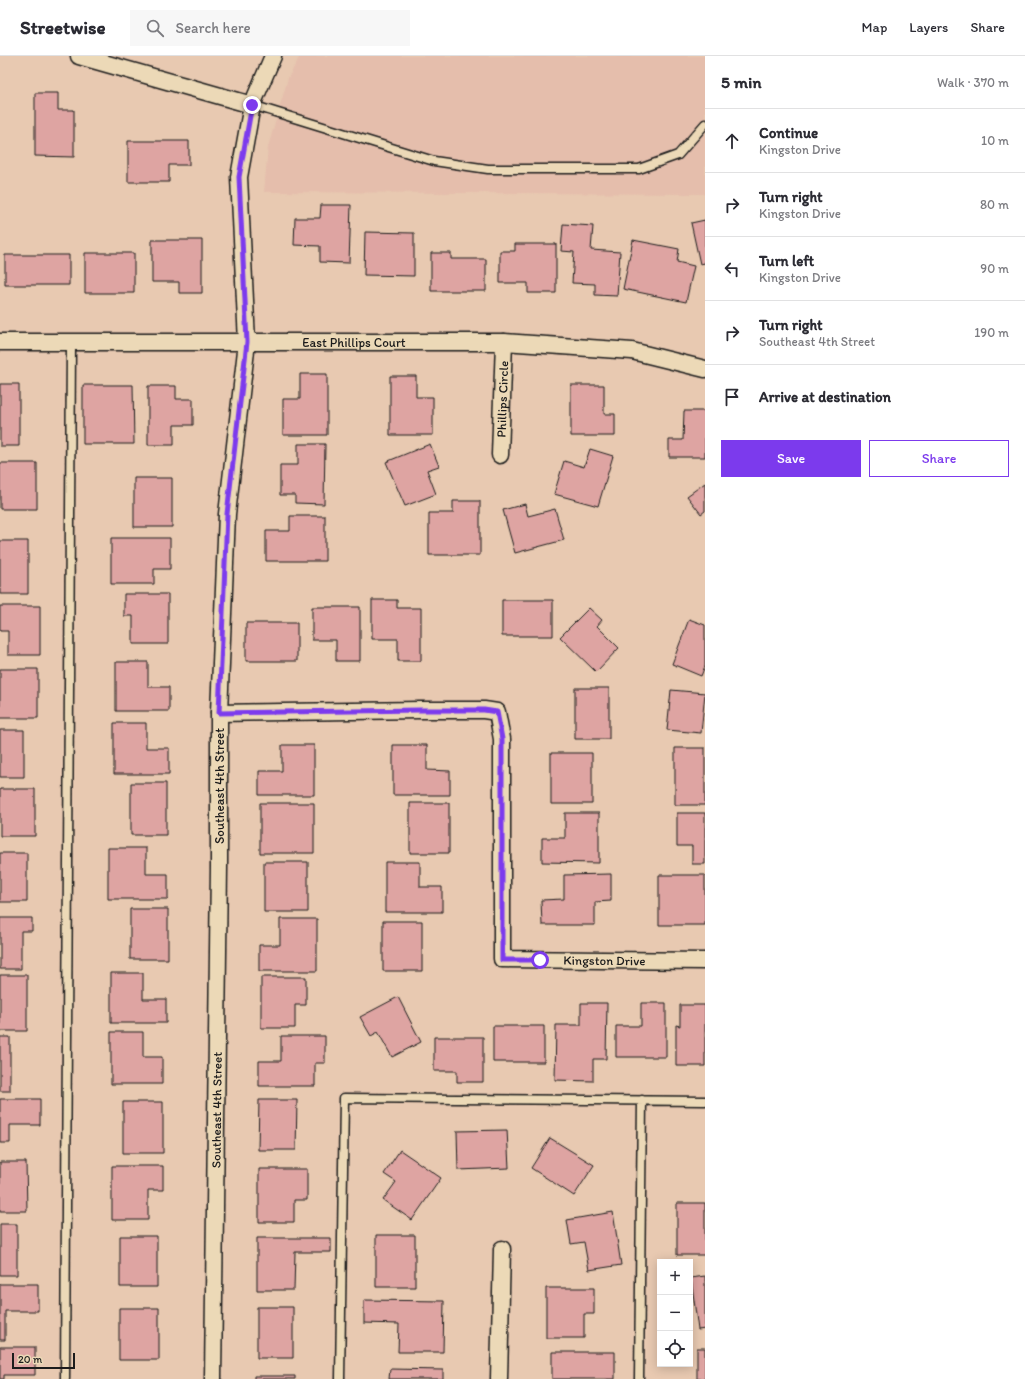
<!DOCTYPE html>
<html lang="en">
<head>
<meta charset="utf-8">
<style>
	body { margin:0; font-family:Itim,sans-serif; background:#f7f7f7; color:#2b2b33 }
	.controls { position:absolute; right:12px; bottom:12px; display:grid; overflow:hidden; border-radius:0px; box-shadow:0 2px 10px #0003 }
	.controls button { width:36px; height:36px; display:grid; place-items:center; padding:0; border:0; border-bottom:1px solid #e1e1e2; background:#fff; color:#2b2b33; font:20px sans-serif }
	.scale { position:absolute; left:12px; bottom:10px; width:63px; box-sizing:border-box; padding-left:4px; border:2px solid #1c1c1c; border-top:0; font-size:11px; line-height:14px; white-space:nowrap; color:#1c1c1c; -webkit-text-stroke:3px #ecd9b7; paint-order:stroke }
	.stop { position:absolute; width:12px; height:12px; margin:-9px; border:3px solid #7c3aed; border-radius:50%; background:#fff }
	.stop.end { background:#7c3aed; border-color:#fff; box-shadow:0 1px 4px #0008 }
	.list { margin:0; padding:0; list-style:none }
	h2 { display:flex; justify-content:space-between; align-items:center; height:52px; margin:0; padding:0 16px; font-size:17px }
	h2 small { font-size:13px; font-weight:400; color:#7c7c81 }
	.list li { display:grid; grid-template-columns:26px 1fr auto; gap:12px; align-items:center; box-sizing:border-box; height:64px; padding:0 16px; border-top:1px solid #e1e1e2 }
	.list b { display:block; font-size:15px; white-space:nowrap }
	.list p { margin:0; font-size:13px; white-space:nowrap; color:#7c7c81 }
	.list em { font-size:13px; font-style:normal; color:#7c7c81 }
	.actions { display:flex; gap:8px; padding:12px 16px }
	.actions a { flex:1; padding:9px 0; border:1px solid #7c3aed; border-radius:0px; text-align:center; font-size:14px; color:#7c3aed }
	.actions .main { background:#7c3aed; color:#fff }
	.icon { flex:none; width:22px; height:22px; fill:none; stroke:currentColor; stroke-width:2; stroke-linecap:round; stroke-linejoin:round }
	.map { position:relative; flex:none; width:705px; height:1323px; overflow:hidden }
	header { display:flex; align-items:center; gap:24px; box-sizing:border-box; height:56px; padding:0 20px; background:#fff; border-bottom:1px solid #e1e1e2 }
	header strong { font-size:19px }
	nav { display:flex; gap:22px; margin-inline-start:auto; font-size:14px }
	.search { width:280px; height:36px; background:#f7f7f7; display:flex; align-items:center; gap:10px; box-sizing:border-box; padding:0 14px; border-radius:0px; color:#7c7c81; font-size:15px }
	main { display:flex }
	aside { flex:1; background:#fff }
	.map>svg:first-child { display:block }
	.built { fill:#e5beac }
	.building { fill:#dea4a2; stroke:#1c1c1c }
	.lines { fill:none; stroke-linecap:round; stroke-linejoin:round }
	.lane-casing { stroke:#1c1c1c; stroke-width:11 }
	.street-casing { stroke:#1c1c1c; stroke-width:19 }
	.lane { stroke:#ecd9b7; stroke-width:8 }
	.street { stroke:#ecd9b7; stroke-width:16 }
	.route { stroke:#7c3aed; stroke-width:5 }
	.labels { text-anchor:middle; stroke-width:3.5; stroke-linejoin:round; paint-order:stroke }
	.street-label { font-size:13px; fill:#1c1c1c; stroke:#ecd9b7 }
</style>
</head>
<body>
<header>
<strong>Streetwise</strong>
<div class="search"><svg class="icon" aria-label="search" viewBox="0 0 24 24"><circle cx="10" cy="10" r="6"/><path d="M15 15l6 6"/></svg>Search here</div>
<nav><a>Map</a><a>Layers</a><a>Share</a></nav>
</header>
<main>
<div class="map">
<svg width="705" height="1323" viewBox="0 0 705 1323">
	<rect width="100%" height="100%" fill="#e8c9b1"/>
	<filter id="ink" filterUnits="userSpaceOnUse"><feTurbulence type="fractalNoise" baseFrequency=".025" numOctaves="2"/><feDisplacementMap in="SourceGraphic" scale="8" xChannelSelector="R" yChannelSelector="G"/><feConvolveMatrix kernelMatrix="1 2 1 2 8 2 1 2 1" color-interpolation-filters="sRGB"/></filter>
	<g filter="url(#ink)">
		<path class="built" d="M300 0H705V138L264 136 268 91 288 22Z"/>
		<path class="building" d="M35 37H58V54H74V101L35 100Z
			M128 85H189V109H169V126H128Z
			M321 149H351L349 207 320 206V190L294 189 295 162H320Z
			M705 164V207L700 208 691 167Z
			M563 168 593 170 591 194 620 196 617 240 595 239V228L572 227 574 196 561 195Z
			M365 176 414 177V220L364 219Z
			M152 184H202V237H179V226H152Z
			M633 184 679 193 677 206 694 210 686 246 623 233Z
			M515 188H556V237H528V227H500V195H515Z
			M85 197H134V237H85Z
			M431 197H451V203H486V235H431Z
			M5 199H69V229H5Z
			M300 318H327V379H283V343H300Z
			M390 320H416V341H433V379H390Z
			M0 328H19V390H0Z
			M83 329H133L134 388H83Z
			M571 329H604V358H615V380H571Z
			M148 330H176V343H193V369H174V389H148Z
			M684 355H705V401H669V384H683Z
			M298 388H325L324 448 295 447V439H280V409H298Z
			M430 388 439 410 427 414 436 438 405 450 386 406Z
			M590 393 613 400 598 450 554 438 564 405 584 411Z
			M0 407H37V453H0Z
			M134 422H172V471H134Z
			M705 427V455L701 458 687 440Z
			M453 445H480V499H429V457H453Z
			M525 448 528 460 555 453 564 484 515 497 503 454Z
			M290 460H325V505H266V475H290Z
			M111 482H170V513H154V528H111Z
			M0 485H28V538H0Z
			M124 538H168V588H133V560H124Z
			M372 544H397V552H421V605H398V583H372Z
			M502 544H553V580H502Z
			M0 550H40V599H8V575H0Z
			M312 551H360V605H336V584H312Z
			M589 552 602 564 597 570 619 592 596 616 560 581Z
			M689 563 705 569V610L701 620 672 608Z
			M246 567H297V605H246Z
			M116 606H148V631H169V655H116Z
			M0 613H38V662H0Z
			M575 632H609V683H575Z
			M671 634 705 637 701 677 667 674Z
			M114 667H146V692H169V718H114Z
			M0 674H24V721H0Z
			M282 689H314V739H259V715H282Z
			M393 689H427V714L450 715V739H393Z
			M675 692H705V749H675Z
			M551 697H592V748H551Z
			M131 727H166V779H131Z
			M0 733H35V780H0Z
			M260 747H314V797H260Z
			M410 747H449V797H410Z
			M565 757H599V807L542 806V782H565Z
			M677 757H705V808H692V790H677Z
			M108 792H146V818H168V843H108Z
			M0 797H27V846H0Z
			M264 806H308V856H264Z
			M385 806H420V831H442V856H385Z
			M611 818V845L595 846V869H542L541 844 564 843V819Z
			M659 819H705V869H659Z
			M130 853H168V903H130Z
			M0 862H32V875H21V913H0Z
			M280 863H317V915H259V889H280Z
			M383 865H422V915H383Z
			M111 917H143V943H166V967H111Z
			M0 919H27V975H0Z
			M261 921H306V949H295V972H261Z
			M398 941 421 986 392 1001 378 976 371 980 360 961Z
			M581 947H607L606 1003H593V1025L555 1024 556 969H581Z
			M641 947H666V1001H616V970H641Z
			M680 949H705V1010H676V969L680 970Z
			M493 970H544V1006H493Z
			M111 976H143V1001H162V1028H111Z
			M281 980H325V1007H315V1030H259V1005H281Z
			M0 981H10V1035H0Z
			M434 981H483V1026H457V1015H434Z
			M0 1043H40V1069H10V1087H0Z
			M259 1044H297L296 1094H258Z
			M123 1046H163V1097H123Z
			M507 1074 509 1112 458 1114 457 1075Z
			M550 1082 594 1109 574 1140 531 1112Z
			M400 1094 441 1122 412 1164 383 1144 396 1126 384 1118Z
			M0 1106H26L27 1155H0Z
			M112 1110H163V1134H148V1164H112Z
			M259 1113H307V1144H294V1166H259Z
			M677 1147H705V1199H677Z
			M613 1156 621 1209 589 1214 584 1186 571 1188 567 1164Z
			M0 1168H17V1219H0Z
			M376 1179H415V1231H376Z
			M120 1180H157V1231H120Z
			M257 1182H331V1196H295L294 1234H257Z
			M705 1220V1273L698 1274 691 1222Z
			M0 1228H38V1255H5V1284H0Z
			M546 1232H594V1258H584V1282H546Z
			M364 1244 444 1245 443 1296H398L399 1268 364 1267Z
			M257 1251H293V1302H257Z
			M119 1252H159V1304H119Z
			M0 1291H35V1319H4V1323H0Z
			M697 1292H705V1323H697Z
			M552 1296H615V1323H552Z
			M390 1313 443 1314V1323H389Z
			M254 1320H295V1323H254Z"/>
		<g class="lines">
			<g class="lane-casing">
				<path id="lane" d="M252 49 434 105 488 113H639L678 99 705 68
					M65 1323 71 286
					M340 1323 344 1042 705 1045
					M639 1323 642 1044"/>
			</g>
			<g class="street-casing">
				<g id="street">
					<path d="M79 0 252 49"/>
					<path id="s1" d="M0 286H504L632 295 705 313"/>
					<path id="s2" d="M500 399 504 286"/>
					<path id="s3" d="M219 657 420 654H484L497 656 502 683V903L705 905"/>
					<path id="s4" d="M213 1323 219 810V657L227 458 247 286 239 121 252 49 273 0"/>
					<path d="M499 1323 502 1193"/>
				</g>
			</g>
			<use href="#lane" class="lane"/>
			<use href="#street" class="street"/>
		</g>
	</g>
	<g class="lines" filter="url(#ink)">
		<path class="route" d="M252 49 239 121 247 286 227 458 219 657 420 654H484L497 656 502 683V904H540"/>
	</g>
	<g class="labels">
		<g class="street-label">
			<text dy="5" stroke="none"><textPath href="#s1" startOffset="354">East Phillips Court</textPath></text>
			<text dy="5" stroke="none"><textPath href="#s2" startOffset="56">Phillips Circle</textPath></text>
			<text transform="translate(219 730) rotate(-90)" y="5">Southeast 4th Street</text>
			<text dy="5" stroke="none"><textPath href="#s3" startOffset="628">Kingston Drive</textPath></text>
			<text dy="5" stroke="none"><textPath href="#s4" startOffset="269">Southeast 4th Street</textPath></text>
		</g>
	</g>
</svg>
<div class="controls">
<button>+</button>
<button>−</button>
<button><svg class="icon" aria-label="locate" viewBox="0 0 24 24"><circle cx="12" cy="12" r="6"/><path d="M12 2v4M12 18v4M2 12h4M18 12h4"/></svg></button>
</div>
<div class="scale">20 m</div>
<div class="stop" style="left:540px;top:904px"></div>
<div class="stop end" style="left:252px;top:49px"></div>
</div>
<aside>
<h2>5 min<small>Walk · 370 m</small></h2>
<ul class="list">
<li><svg class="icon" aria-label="ahead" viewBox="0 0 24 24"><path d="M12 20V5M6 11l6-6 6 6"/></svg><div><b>Continue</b><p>Kingston Drive</p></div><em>10 m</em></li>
<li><svg class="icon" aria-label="right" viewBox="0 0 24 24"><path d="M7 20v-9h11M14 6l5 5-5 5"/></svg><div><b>Turn right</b><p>Kingston Drive</p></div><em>80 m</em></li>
<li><svg class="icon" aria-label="left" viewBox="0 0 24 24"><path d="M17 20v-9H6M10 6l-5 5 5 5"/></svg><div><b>Turn left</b><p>Kingston Drive</p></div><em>90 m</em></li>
<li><svg class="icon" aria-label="right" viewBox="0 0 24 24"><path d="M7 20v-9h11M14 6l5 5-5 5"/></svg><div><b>Turn right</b><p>Southeast 4th Street</p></div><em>190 m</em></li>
<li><svg class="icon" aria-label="arrive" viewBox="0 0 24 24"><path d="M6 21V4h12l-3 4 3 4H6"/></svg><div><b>Arrive at destination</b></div></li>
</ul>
<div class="actions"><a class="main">Save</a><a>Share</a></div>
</aside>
</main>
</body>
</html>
